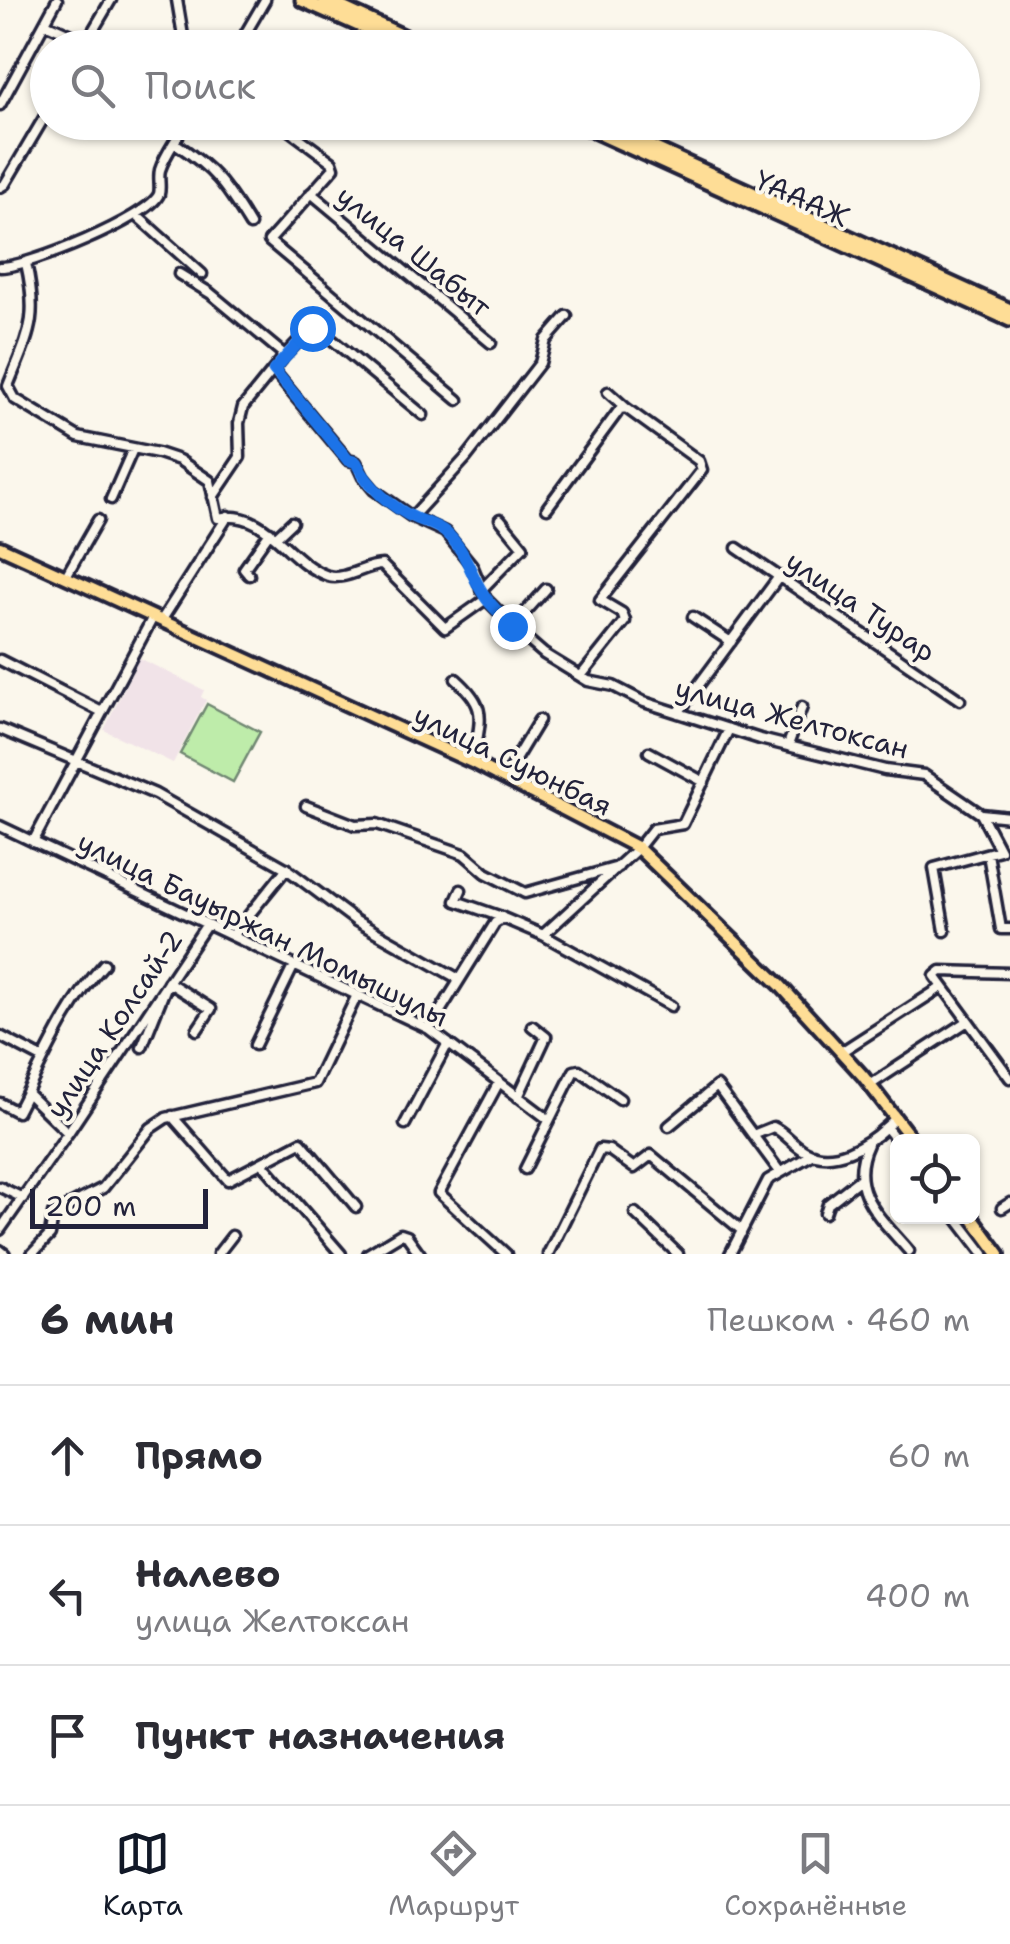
<!DOCTYPE html>
<html lang="ru">
<head>
<meta charset="utf-8">
<style>
	body { margin:0; font-family:"Shantell Sans",sans-serif; background:#f7f7f7; color:#2b2b33 }
	.controls { position:absolute; right:30px; bottom:30px; display:grid; overflow:hidden; border-radius:15px; box-shadow:0 2px 8px #0004 }
	.controls button { width:90px; height:90px; display:grid; place-items:center; padding:0; border:0; border-bottom:2px solid #e1e1e2; background:#fff; color:#2b2b33; font:50px sans-serif }
	.scale { position:absolute; left:30px; bottom:25px; width:178px; box-sizing:border-box; padding-left:10px; border:5px solid #22223b; border-top:0; font-size:28px; line-height:35px; white-space:nowrap; color:#22223b; -webkit-text-stroke:8px #fbf7ec; paint-order:stroke }
	.stop { position:absolute; width:30px; height:30px; margin:-22px; border:8px solid #1a73e8; border-radius:50%; background:#fff }
	.stop.end { background:#1a73e8; border-color:#fff; box-shadow:0 2px 10px #0008 }
	.list { margin:0; padding:0; list-style:none }
	h2 { display:flex; justify-content:space-between; align-items:center; height:130px; margin:0; padding:0 40px; font-size:42px }
	h2 small { font-size:32px; font-weight:400; color:#7c7c81 }
	.list li { display:grid; grid-template-columns:65px 1fr auto; gap:30px; align-items:center; box-sizing:border-box; height:140px; padding:0 40px; border-top:2px solid #e1e1e2 }
	.list b { display:block; font-size:38px; white-space:nowrap }
	.list p { margin:0; font-size:32px; white-space:nowrap; color:#7c7c81 }
	.list em { font-size:32px; font-style:normal; color:#7c7c81 }
	.icon { flex:none; width:55px; height:55px; fill:none; stroke:currentColor; stroke-width:2; stroke-linecap:round; stroke-linejoin:round }
	.map { position:relative; flex:none; width:1010px; height:1254px; overflow:hidden }
	.search { position:absolute; background:#fff; box-shadow:0 2px 8px #0004; left:30px; right:30px; top:30px; height:110px; display:flex; align-items:center; gap:25px; box-sizing:border-box; padding:0 35px; border-radius:55px; color:#7c7c81; font-size:38px }
	.sheet { height:550px; background:#fff }
	nav { display:flex; justify-content:space-around; align-items:center; box-sizing:border-box; height:140px; border-top:2px solid #e1e1e2; background:#fff; font-size:28px; color:#7c7c81 }
	nav a { display:grid; justify-items:center; gap:5px }
	nav .on { color:#111827 }
	.map>svg:first-child { display:block }
	.built { fill:#f1e3e8 }
	.green { fill:#beecaa; stroke:#708772; stroke-width:2.5 }
	.lines { fill:none; stroke-linecap:round; stroke-linejoin:round }
	.minor-casing { stroke:#22223b; stroke-width:15 }
	.major-casing { stroke:#22223b; stroke-width:18 }
	.highway-casing { stroke:#22223b; stroke-width:19 }
	.minor { stroke:#fbf7ec; stroke-width:8 }
	.major { stroke:#fedd96; stroke-width:10 }
	.highway { stroke:#fedd96; stroke-width:11 }
	.route { stroke:#1a73e8; stroke-width:12 }
	.labels { text-anchor:middle; stroke-width:8; stroke-linejoin:round; paint-order:stroke }
	.street-label { font-size:28px; fill:#22223b; stroke:#fbf7ec }
</style>
</head>
<body>
<div class="map">
<svg width="1010" height="1254" viewBox="0 0 1010 1254">
	<rect width="100%" height="100%" fill="#fbf7ec"/>
	<filter id="ink" filterUnits="userSpaceOnUse"><feTurbulence type="fractalNoise" baseFrequency=".01" numOctaves="2"/><feDisplacementMap in="SourceGraphic" scale="20" xChannelSelector="R" yChannelSelector="G"/><feConvolveMatrix kernelMatrix="1 2 1 2 8 2 1 2 1" color-interpolation-filters="sRGB"/></filter>
	<g filter="url(#ink)">
		<path class="built" d="M139 658 204 690 201 697 206 700 173 763 104 730Z"/>
		<path class="green" d="M207 704 260 732 233 782 180 754Z"/>
		<g class="lines">
			<g class="minor-casing">
				<path id="minor" d="M177 0 185 48
					M45 23 83 40 84 48
					M83 40 91 34 111 0
					M237 48 265 0
					M0 105 57 0
					M278 122 332 162 334 168 269 241 458 400
					M175 143C215 170 225 184 250 225
					M0 187 5 184 48 111
					M311 193 491 343
					M136 215 202 274
					M26 263C39 321 29 333 8 386L15 399 78 437 158 453 179 460 210 481 218 518C268 508 286 562 328 576 345 581 365 565 382 565L445 628 486 599
					M0 267C26 268 149 218 159 194 161 187 158 177 160 170 165 154 178 138 186 122
					M179 274 210 293 281 352 282 359 243 407 239 423 240 457 213 497
					M282 358 312 327 318 328 423 415
					M273 370 348 460 356 462 363 477 374 490 412 517 445 532 472 565 486 599 522 635 544 654 588 681 613 686 644 702 760 739 885 770 924 775 981 814 1010 817
					M608 392 626 408
					M111 499 133 449
					M547 508 620 409 626 408 699 461 702 470 600 600 622 613 625 621 581 676
					M412 517 466 458 540 363 546 340 567 316
					M276 537 292 522
					M737 548 960 700
					M249 575 244 569 270 532
					M66 576 98 520
					M481 590 523 547 500 519
					M693 617 731 642
					M161 621 228 516
					M513 626 546 589
					M0 660 102 712
					M456 679C491 710 478 720 474 763
					M678 713 778 578
					M0 729 155 794 284 867 356 921 459 979
					M788 745 802 707
					M649 752 704 782
					M504 778 539 720
					M306 806 355 825 377 824 464 854 486 873 525 893 618 867
					M0 826 429 1029 548 1119
					M33 842 153 617
					M988 854 1001 929H1010
					M461 890 456 901 502 917
					M945 931 934 868 1000 850 981 814
					M543 935 638 848 653 829 683 824 729 729
					M232 936 287 868
					M1010 973 941 971 935 976 1010 1078
					M429 1029 495 923 503 918 543 935 671 1006
					M0 1036 42 1058
					M255 1045 294 965
					M142 1047 168 982 211 1009 197 1030
					M841 1052 942 987
					M499 1082 439 1193 506 1254
					M870 1085 968 1021
					M27 1093 68 1133
					M518 1097 546 1037 532 1026
					M0 1103 17 1112C43 1062 65 1007 104 964
					M172 1116 228 1180 301 1142 356 1207
					M896 1118 886 1127 898 1142
					M405 1124 448 1043
					M669 1126 717 1086 780 1172
					M753 1135 773 1127C785 1132 793 1145 805 1151 833 1166 867 1145 886 1127
					M868 1144C846 1191 881 1218 909 1251
					M262 1163 341 1254
					M525 1169 574 1071 579 1070 620 1099
					M0 1187 23 1198
					M1002 1208 1010 1203
					M635 1213 678 1254
					M825 1213 828 1204 860 1179
					M955 1216 984 1254
					M0 1230 68 1133 207 924
					M0 1250 5 1254
					M32 1254 50 1235 53 1214 103 1188 151 1128 166 1118 315 1083 357 995
					M218 1254 232 1236
					M368 1254 401 1234 407 1236 420 1254
					M548 1254 600 1149 609 1150 634 1168 651 1155 740 1229 741 1233
					M730 1254 768 1180 813 1154"/>
			</g>
			<g class="major-casing">
				<path id="major" d="M0 547 474 763 638 848 780 985 863 1076 914 1142
					M971 1216 999 1254"/>
			</g>
			<g class="highway-casing">
				<path id="highway" d="M302 0 410 48
					M325 0 429 48
					M574 122 1010 320
					M596 122 1010 310"/>
			</g>
			<use href="#minor" class="minor"/>
			<use href="#major" class="major"/>
			<use href="#highway" class="highway"/>
		</g>
	</g>
	<g class="lines" filter="url(#ink)">
		<path class="route" d="M312 328 274 370 348 460 356 462C367 486 392 508 417 519 427 523 437 525 445 532 467 550 470 576 486 598 493 608 504 617 512 626"/>
	</g>
	<g class="labels">
		<g class="street-label">
			<text transform="translate(802 198) rotate(24)" y="10">ҮАААЖ</text>
			<text transform="translate(414 251) rotate(39)" y="10">улица Шабыт</text>
			<text transform="translate(861 606) rotate(34)" y="10">улица Турар</text>
			<text transform="translate(792 718) rotate(15)" y="10">улица Желтоксан</text>
			<text transform="translate(513 760) rotate(26)" y="10">улица Суюнбая</text>
			<text transform="translate(263 929) rotate(26)" y="10">улица Бауыржан Момышулы</text>
			<text transform="translate(114 1024) rotate(-56)" y="10">улица Колсай-2</text>
		</g>
	</g>
</svg>
<div class="controls">
<button><svg class="icon" aria-label="locate" viewBox="0 0 24 24"><circle cx="12" cy="12" r="6"/><path d="M12 2v4M12 18v4M2 12h4M18 12h4"/></svg></button>
</div>
<div class="scale">200 m</div>
<div class="stop" style="left:312px;top:328px"></div>
<div class="stop end" style="left:512px;top:626px"></div>
<div class="search"><svg class="icon" aria-label="search" viewBox="0 0 24 24"><circle cx="10" cy="10" r="6"/><path d="M15 15l6 6"/></svg>Поиск</div>
</div>
<section class="sheet">
<h2>6 мин<small>Пешком · 460 m</small></h2>
<ul class="list">
<li><svg class="icon" aria-label="ahead" viewBox="0 0 24 24"><path d="M12 20V5M6 11l6-6 6 6"/></svg><div><b>Прямо</b></div><em>60 m</em></li>
<li><svg class="icon" aria-label="left" viewBox="0 0 24 24"><path d="M17 20v-9H6M10 6l-5 5 5 5"/></svg><div><b>Налево</b><p>улица Желтоксан</p></div><em>400 m</em></li>
<li><svg class="icon" aria-label="arrive" viewBox="0 0 24 24"><path d="M6 21V4h12l-3 4 3 4H6"/></svg><div><b>Пункт назначения</b></div></li>
</ul>
</section>
<nav>
<a class="on"><svg class="icon" aria-label="map" viewBox="0 0 24 24"><path d="M3 6l6-2 6 2 6-2v14l-6 2-6-2-6 2zM9 4v14M15 6v14"/></svg>Карта</a>
<a><svg class="icon" aria-label="directions" viewBox="0 0 24 24"><path d="M12 3l9 9-9 9-9-9zM9 14v-3h6M13 9l2 2-2 2"/></svg>Маршрут</a>
<a><svg class="icon" aria-label="saved" viewBox="0 0 24 24"><path d="M7 4h10v16l-5-4-5 4z"/></svg>Сохранённые</a>
</nav>
</body>
</html>
